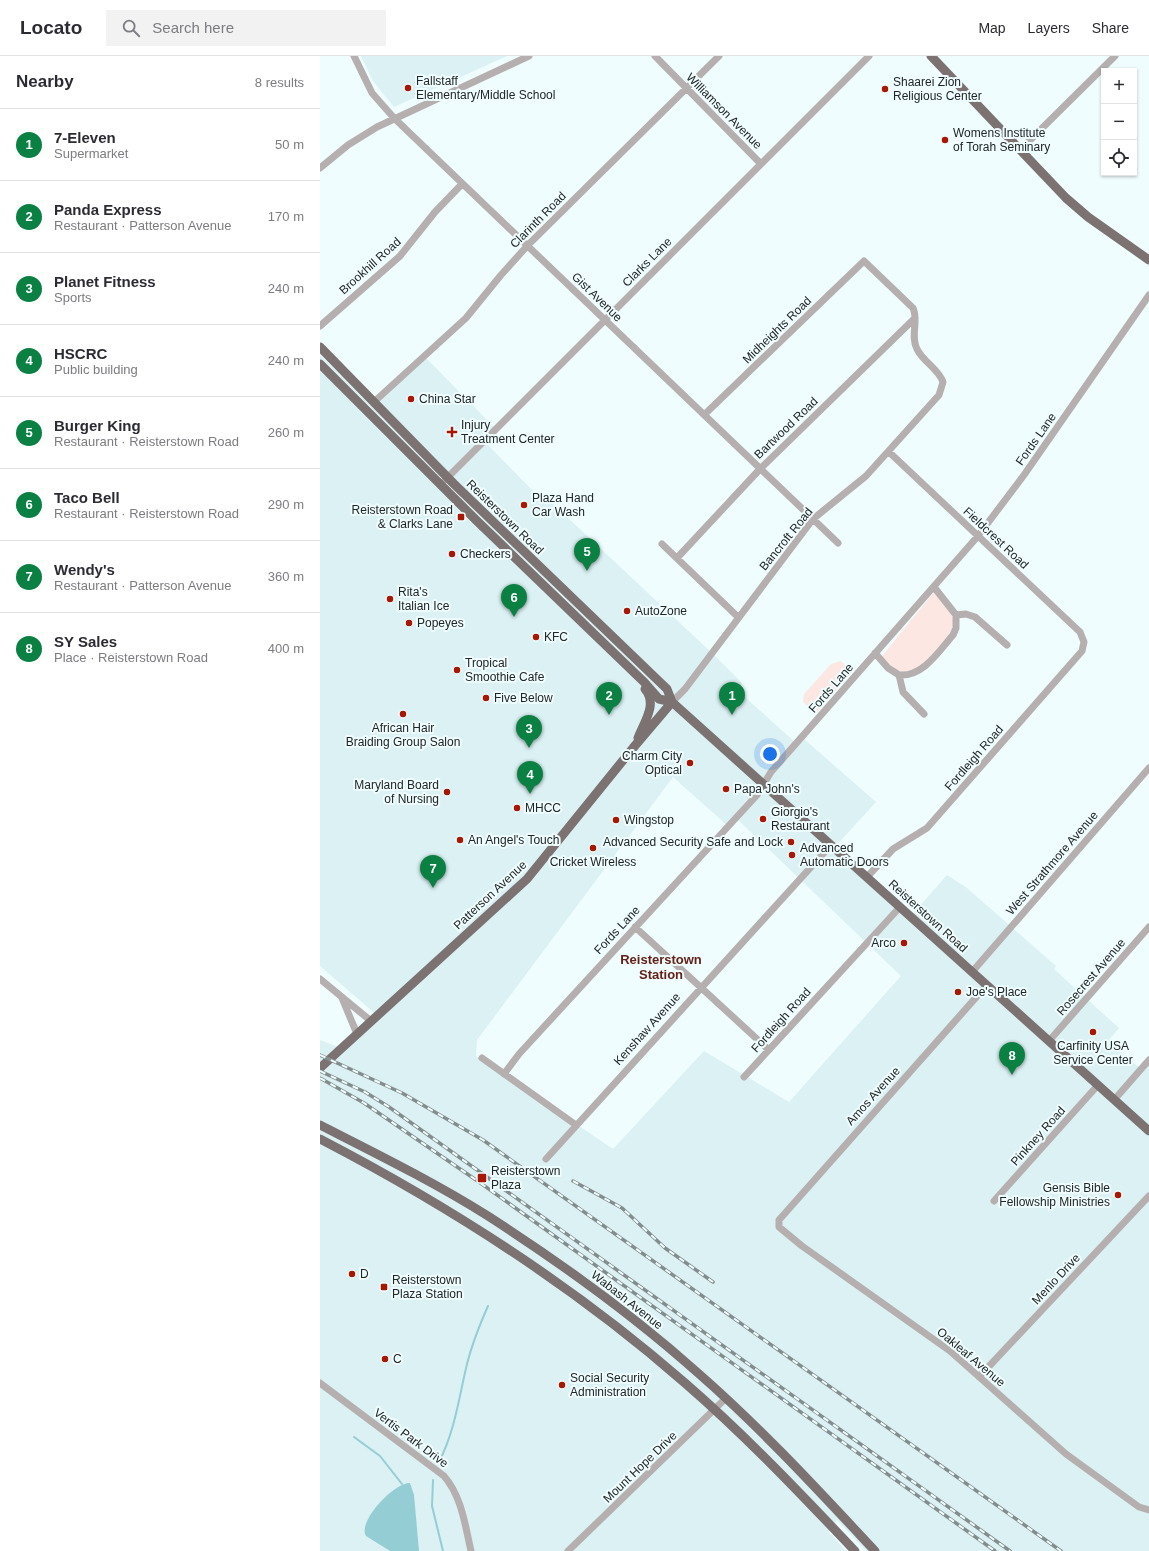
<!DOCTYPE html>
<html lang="en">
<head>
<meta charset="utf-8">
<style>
	body { margin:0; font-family:Helvetica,sans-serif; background:#f2f2f3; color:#2b2b33 }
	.controls { position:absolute; right:12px; top:12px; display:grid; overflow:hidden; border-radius:0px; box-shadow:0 1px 3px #0004 }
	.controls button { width:36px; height:36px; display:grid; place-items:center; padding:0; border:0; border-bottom:1px solid #e1e1e2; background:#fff; color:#2b2b33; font:20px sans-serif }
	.you { position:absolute; left:450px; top:698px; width:14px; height:14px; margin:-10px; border:3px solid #fff; border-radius:50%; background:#1a73e8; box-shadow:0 0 0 6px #1a73e833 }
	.badge { display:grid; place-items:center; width:26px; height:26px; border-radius:50%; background:#0b8043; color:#fff; font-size:13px; font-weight:700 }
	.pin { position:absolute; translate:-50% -33px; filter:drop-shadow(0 1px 2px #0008) }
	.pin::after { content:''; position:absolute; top:21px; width:14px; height:12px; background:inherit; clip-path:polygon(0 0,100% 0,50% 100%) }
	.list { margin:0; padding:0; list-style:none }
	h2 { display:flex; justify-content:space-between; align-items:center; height:52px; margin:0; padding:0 16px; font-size:17px }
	h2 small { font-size:13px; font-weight:400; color:#7c7c81 }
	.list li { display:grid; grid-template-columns:26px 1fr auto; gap:12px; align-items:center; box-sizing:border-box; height:72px; padding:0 16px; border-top:1px solid #e1e1e2 }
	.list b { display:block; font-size:15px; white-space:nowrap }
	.list p { margin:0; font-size:13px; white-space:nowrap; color:#7c7c81 }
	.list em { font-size:13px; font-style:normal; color:#7c7c81 }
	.icon { flex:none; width:22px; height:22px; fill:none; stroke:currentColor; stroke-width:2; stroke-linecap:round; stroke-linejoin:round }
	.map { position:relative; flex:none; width:829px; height:1495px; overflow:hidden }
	header { display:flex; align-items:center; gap:24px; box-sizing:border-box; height:56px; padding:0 20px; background:#fff; border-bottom:1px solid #e1e1e2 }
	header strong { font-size:19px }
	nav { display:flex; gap:22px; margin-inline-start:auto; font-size:14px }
	.search { width:280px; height:36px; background:#f2f2f3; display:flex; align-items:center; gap:10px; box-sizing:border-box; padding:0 14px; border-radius:0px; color:#7c7c81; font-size:15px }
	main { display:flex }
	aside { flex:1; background:#fff }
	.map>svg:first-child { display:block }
	.built { fill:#dbf1f4; fill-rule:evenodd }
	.green { fill:#fce7e3 }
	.water { fill:#95cdd5 }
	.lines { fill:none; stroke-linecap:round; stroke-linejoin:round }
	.stream { stroke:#95cdd5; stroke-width:2 }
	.minor { stroke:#b5b0af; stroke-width:7 }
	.major { stroke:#7b7271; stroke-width:9 }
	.rail-casing { stroke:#848d8e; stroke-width:3.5 }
	.rail { stroke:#f0fdfe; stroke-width:2; stroke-dasharray:6; stroke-linecap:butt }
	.poi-dot { fill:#a81704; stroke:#f0fdfe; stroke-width:1.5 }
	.labels { text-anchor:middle; stroke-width:4; stroke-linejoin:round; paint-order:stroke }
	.poi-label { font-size:12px; fill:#212627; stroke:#f0fdfe; text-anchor:start }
	.street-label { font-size:12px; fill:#212627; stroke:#f0fdfe }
	.neighbourhood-label { font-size:13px; font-weight:bold; fill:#652117; stroke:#f0fdfe }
</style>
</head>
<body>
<header>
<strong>Locato</strong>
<div class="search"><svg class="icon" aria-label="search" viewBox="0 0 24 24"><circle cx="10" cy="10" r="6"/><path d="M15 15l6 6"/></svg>Search here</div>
<nav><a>Map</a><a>Layers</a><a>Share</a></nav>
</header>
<main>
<aside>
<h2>Nearby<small>8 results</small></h2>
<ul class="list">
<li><span class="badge">1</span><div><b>7-Eleven</b><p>Supermarket</p></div><em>50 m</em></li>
<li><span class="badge">2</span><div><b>Panda Express</b><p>Restaurant · Patterson Avenue</p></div><em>170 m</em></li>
<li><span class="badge">3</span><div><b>Planet Fitness</b><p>Sports</p></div><em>240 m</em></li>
<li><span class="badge">4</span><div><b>HSCRC</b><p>Public building</p></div><em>240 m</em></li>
<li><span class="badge">5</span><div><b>Burger King</b><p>Restaurant · Reisterstown Road</p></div><em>260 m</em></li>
<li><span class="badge">6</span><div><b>Taco Bell</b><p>Restaurant · Reisterstown Road</p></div><em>290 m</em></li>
<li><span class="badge">7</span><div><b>Wendy's</b><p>Restaurant · Patterson Avenue</p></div><em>360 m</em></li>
<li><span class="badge">8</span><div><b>SY Sales</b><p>Place · Reisterstown Road</p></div><em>400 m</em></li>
</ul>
</aside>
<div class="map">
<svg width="829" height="1495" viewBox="0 0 829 1495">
	<rect width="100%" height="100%" fill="#f0fdfe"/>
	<path class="built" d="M41 0H187L74 51 53 25Z
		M0 299 53 351 104 300 176 373 164 385 227 449 231 446 393 598 422 627 417 634 478 689 484 683 556 746 514 792 590 861 627 819 647 832 736 910 734 913 799 972 788 985 821 1013 829 1007V1495H546L517 1464 509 1476 526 1495H0V984L21 992 58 960 0 910ZM353 721 409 771 415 761 581 920 469 1046 384 995 293 1093 156 1000 157 984Z"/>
	<path class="green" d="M615 535C621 542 628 550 632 558 641 576 606 604 594 616 580 617 567 614 562 600Z
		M521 605 532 616 496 658 483 646 484 638 511 608Z"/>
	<path class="water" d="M90 1427 94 1439 99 1495H70L46 1480C37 1465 75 1426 90 1427Z"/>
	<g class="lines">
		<path class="stream" d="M34 1381 60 1400 82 1428
			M119 1406C135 1375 139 1341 147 1308 152 1288 160 1268 168 1250
			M113 1424 112 1450 123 1495"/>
		<path class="minor" d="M34 0 52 37 74 62 518 487
			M335 0 441 108
			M700 94 795 0
			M0 112 28 89 57 71 209 0
			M0 270 80 200 115 156 142 128
			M55 345 146 262 181 219 208 189 399 0
			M125 424 549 0
			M342 488 418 561
			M357 502 440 413 595 262
			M614 531 636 559 646 558 655 561 687 589
			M555 597 568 612 579 619 583 636 604 658
			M579 619C603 621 619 595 633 579L636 572V559
			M352 646 365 633 493 463 546 420 619 339 623 326C618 312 603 306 597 293 590 280 599 265 593 252L544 205 385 358
			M547 821 573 793 607 772 762 595 764 586 760 576 569 396
			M315 871 449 994
			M652 916 829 712
			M0 923 51 965
			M667 929 459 1164V1171L482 1190 630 1295 746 1398 819 1451 829 1454
			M22 942 37 978
			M729 985 829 871
			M162 1002 256 1069
			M184 1018 199 998 437 739 451 716 658 480 704 419 829 239
			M424 1021 580 851
			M794 1044 829 1004
			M226 1103 511 789
			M674 1145 778 1029
			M659 1321 829 1140
			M0 1327 124 1420C142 1441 145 1469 151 1495
			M248 1495 406 1342"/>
		<path class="major" d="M611 0 746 142 768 161 829 204
			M0 291 134 428 347 633 352 646 829 1075
			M0 308 157 465 324 626 339 643 352 646
			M318 682C324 666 338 648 325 633
			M0 1012 207 823 313 692 352 646
			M0 1069C57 1098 114 1126 168 1160 241 1207 313 1259 378 1317 441 1372 498 1434 555 1495
			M0 1083C131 1151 254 1230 365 1327 425 1379 480 1437 535 1495"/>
		<g class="rail-casing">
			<path id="rail" d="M0 999 82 1037 163 1084 741 1495
				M0 1015 45 1036 69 1051 690 1495
				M0 1022 44 1047 159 1126 675 1495
				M253 1125 302 1152 345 1192 393 1226"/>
		</g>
		<use href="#rail" class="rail"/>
	</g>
	<g class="poi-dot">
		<circle cx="88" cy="32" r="4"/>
		<circle cx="565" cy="33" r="4"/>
		<circle cx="625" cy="84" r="4"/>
		<circle cx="91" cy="343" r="4"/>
		<path d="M130 370h4v4h4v4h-4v4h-4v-4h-4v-4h4z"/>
		<circle cx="204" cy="449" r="4"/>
		<rect x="137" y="457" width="8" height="8" rx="2"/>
		<circle cx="132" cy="498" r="4"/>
		<circle cx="70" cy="543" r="4"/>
		<circle cx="307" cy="555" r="4"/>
		<circle cx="89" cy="567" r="4"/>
		<circle cx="216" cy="581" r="4"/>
		<circle cx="137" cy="614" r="4"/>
		<circle cx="166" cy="642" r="4"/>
		<circle cx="83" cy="658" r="4"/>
		<circle cx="370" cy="707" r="4"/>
		<circle cx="406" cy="733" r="4"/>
		<circle cx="127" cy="736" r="4"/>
		<circle cx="197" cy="752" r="4"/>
		<circle cx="443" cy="763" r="4"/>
		<circle cx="296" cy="764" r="4"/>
		<circle cx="140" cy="784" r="4"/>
		<circle cx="471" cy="786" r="4"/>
		<circle cx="273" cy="792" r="4"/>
		<circle cx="472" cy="799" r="4"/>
		<circle cx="584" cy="887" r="4"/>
		<circle cx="638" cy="936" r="4"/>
		<circle cx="773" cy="976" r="4"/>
		<rect x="157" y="1117" width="10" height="10" rx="2"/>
		<circle cx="798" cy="1139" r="4"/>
		<circle cx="32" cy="1218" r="4"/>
		<rect x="60" y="1227" width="8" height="8" rx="2"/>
		<circle cx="65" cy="1303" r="4"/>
		<circle cx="242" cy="1329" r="4"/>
	</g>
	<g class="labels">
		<g class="poi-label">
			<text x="96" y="29">Fallstaff<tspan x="96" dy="14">Elementary/Middle School</tspan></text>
			<text x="573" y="30">Shaarei Zion<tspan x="573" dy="14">Religious Center</tspan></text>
			<text x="633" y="81">Womens Institute<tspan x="633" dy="14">of Torah Seminary</tspan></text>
			<text x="99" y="347">China Star</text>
			<text x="141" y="373">Injury<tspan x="141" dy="14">Treatment Center</tspan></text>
			<text x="212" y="446">Plaza Hand<tspan x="212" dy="14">Car Wash</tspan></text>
			<text x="133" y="458" text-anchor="end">Reisterstown Road<tspan x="133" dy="14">&amp; Clarks Lane</tspan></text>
			<text x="140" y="502">Checkers</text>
			<text x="78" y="540">Rita's<tspan x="78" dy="14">Italian Ice</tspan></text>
			<text x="315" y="559">AutoZone</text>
			<text x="97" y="571">Popeyes</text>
			<text x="224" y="585">KFC</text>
			<text x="145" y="611">Tropical<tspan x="145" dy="14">Smoothie Cafe</tspan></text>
			<text x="174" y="646">Five Below</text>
			<text x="83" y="676" text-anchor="middle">African Hair<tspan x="83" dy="14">Braiding Group Salon</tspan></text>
			<text x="362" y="704" text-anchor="end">Charm City<tspan x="362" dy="14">Optical</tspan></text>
			<text x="119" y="733" text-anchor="end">Maryland Board<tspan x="119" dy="14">of Nursing</tspan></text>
			<text x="414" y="737">Papa John's</text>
			<text x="205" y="756">MHCC</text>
			<text x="451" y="760">Giorgio's<tspan x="451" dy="14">Restaurant</tspan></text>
			<text x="304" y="768">Wingstop</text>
			<text x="148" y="788">An Angel's Touch</text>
			<text x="463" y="790" text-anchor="end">Advanced Security Safe and Lock</text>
			<text x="480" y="796">Advanced<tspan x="480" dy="14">Automatic Doors</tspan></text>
			<text x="273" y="810" text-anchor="middle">Cricket Wireless</text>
			<text x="576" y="891" text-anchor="end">Arco</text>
			<text x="646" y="940">Joe's Place</text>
			<text x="773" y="994" text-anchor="middle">Carfinity USA<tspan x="773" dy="14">Service Center</tspan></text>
			<text x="171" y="1119">Reisterstown<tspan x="171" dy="14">Plaza</tspan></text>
			<text x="790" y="1136" text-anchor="end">Gensis Bible<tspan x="790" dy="14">Fellowship Ministries</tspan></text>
			<text x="40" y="1222">D</text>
			<text x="72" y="1228">Reisterstown<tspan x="72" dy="14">Plaza Station</tspan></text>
			<text x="73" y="1307">C</text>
			<text x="250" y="1326">Social Security<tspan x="250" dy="14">Administration</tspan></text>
		</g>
		<g class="street-label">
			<text transform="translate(404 55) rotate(45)" y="4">Williamson Avenue</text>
			<text transform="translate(218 164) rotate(-45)" y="4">Clarinth Road</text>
			<text transform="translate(327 206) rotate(-45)" y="4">Clarks Lane</text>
			<text transform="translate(50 210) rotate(-42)" y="4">Brookhill Road</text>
			<text transform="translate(277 241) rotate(44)" y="4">Gist Avenue</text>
			<text transform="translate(457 274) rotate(-44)" y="4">Midheights Road</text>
			<text transform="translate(466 372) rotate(-44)" y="4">Bartwood Road</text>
			<text transform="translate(716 383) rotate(-55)" y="4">Fords Lane</text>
			<text transform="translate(185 461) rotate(44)" y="4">Reisterstown Road</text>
			<text transform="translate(676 482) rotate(43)" y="4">Fieldcrest Road</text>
			<text transform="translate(466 483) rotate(-51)" y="4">Bancroft Road</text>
			<text transform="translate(511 632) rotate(-49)" y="4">Fords Lane</text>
			<text transform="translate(654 702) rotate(-49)" y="4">Fordleigh Road</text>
			<text transform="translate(732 807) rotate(-49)" y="4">West Strathmore Avenue</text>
			<text transform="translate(170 839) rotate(-43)" y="4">Patterson Avenue</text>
			<text transform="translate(608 860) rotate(42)" y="4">Reisterstown Road</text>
			<text transform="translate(297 874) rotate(-47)" y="4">Fords Lane</text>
			<text transform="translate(771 921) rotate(-49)" y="4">Rosecrest Avenue</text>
			<text transform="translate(461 964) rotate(-48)" y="4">Fordleigh Road</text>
			<text transform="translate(327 973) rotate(-48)" y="4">Kenshaw Avenue</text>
			<text transform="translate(553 1040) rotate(-48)" y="4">Amos Avenue</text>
			<text transform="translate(718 1080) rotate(-48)" y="4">Pinkney Road</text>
			<text transform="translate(736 1223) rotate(-47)" y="4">Menlo Drive</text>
			<text transform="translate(307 1244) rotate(38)" y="4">Wabash Avenue</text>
			<text transform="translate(651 1301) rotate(40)" y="4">Oakleaf Avenue</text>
			<text transform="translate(91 1382) rotate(37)" y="4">Vertis Park Drive</text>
			<text transform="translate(320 1411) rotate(-44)" y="4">Mount Hope Drive</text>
		</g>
		<g class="neighbourhood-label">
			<text x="341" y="908">Reisterstown<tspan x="341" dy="15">Station</tspan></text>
		</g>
	</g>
</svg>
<div class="controls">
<button>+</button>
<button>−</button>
<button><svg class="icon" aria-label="locate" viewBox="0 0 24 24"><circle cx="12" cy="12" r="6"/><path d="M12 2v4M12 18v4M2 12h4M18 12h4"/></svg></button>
</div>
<div class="you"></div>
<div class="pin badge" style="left:412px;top:659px">1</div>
<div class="pin badge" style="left:289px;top:659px">2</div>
<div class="pin badge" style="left:209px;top:692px">3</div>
<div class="pin badge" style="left:210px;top:738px">4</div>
<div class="pin badge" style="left:267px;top:515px">5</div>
<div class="pin badge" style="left:194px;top:561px">6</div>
<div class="pin badge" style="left:113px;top:832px">7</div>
<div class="pin badge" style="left:692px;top:1019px">8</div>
</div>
</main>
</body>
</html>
